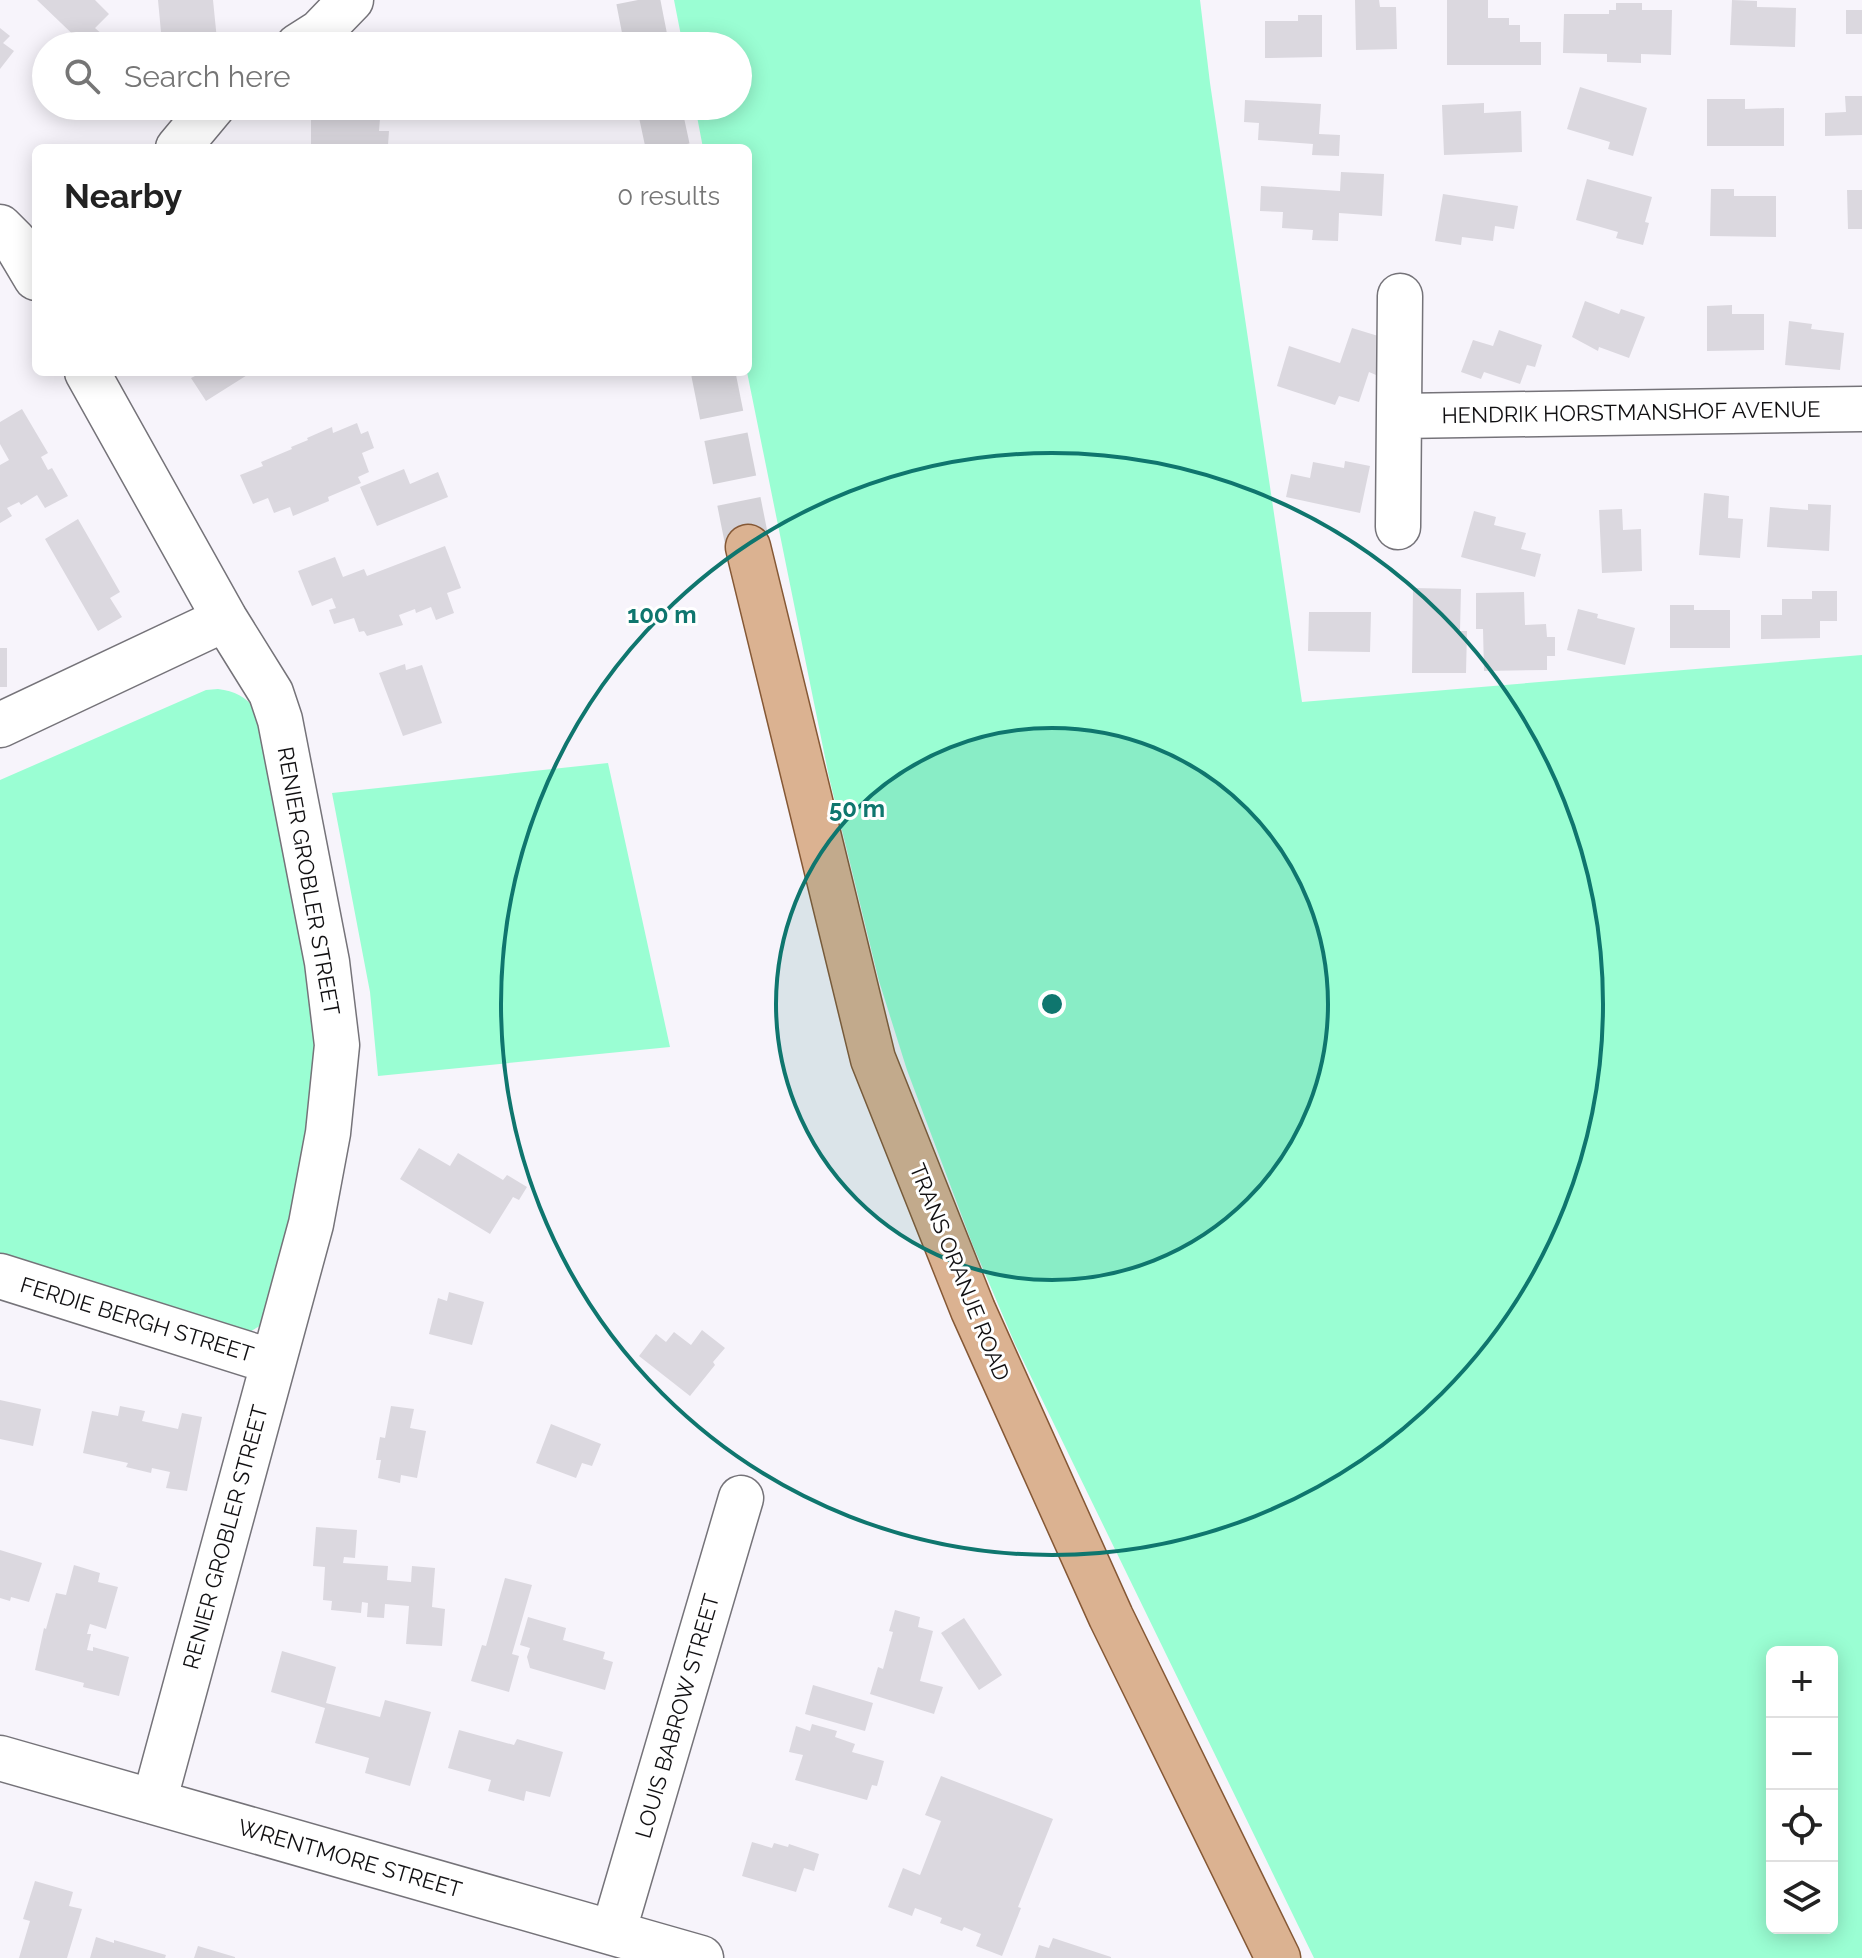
<!DOCTYPE html>
<html lang="en">
<head>
<meta charset="utf-8">
<style>
	body { margin:0; font-family:Raleway,sans-serif; background:#f2f2f2; color:#222 }
	.controls { position:absolute; right:24px; bottom:24px; display:grid; overflow:hidden; border-radius:12px; box-shadow:0 4px 20px #0003 }
	.controls button { width:72px; height:72px; display:grid; place-items:center; padding:0; border:0; border-bottom:2px solid #e0e0e0; background:#fff; color:#222; font:40px sans-serif }
	.list { margin:0; padding:0; list-style:none }
	h2 { display:flex; justify-content:space-between; align-items:center; height:104px; margin:0; padding:0 32px; font-size:34px }
	h2 small { font-size:26px; font-weight:400; color:#767676 }
	.icon { flex:none; width:44px; height:44px; fill:none; stroke:currentColor; stroke-width:2; stroke-linecap:round; stroke-linejoin:round }
	.map { position:relative; flex:none; width:1862px; height:1958px; overflow:hidden }
	.search { position:absolute; background:#fff; box-shadow:0 4px 20px #0003; left:32px; top:32px; width:720px; height:88px; display:flex; align-items:center; gap:20px; box-sizing:border-box; padding:0 28px; border-radius:44px; color:#767676; font-size:30px }
	.panel { position:absolute; background:#fff; box-shadow:0 4px 20px #0003; left:32px; top:144px; width:720px; height:232px; border-radius:12px }
	.map>svg:first-child { display:block }
	.green { fill:#9afed3; fill-rule:evenodd }
	.building { fill:#dbd8df }
	.lines { fill:none; stroke-linecap:round; stroke-linejoin:round }
	.major-tunnel { stroke:#d4d2d8; stroke-width:44; stroke-dasharray:44 22; stroke-linecap:butt }
	.minor-casing { stroke:#757379; stroke-width:47 }
	.major-casing { stroke:#855835; stroke-width:47 }
	.minor { stroke:#fff; stroke-width:44 }
	.major { stroke:#dbb291; stroke-width:44 }
	.ring { fill:none; stroke:#0f766e; stroke-width:4 }
	.labels { text-anchor:middle; stroke-width:6; stroke-linejoin:round; paint-order:stroke }
	.street-label { font-size:22px; fill:#111012; stroke:#fff }
	.centre { fill:#0f766e; stroke:#fff; stroke-width:4 }
	.ring-label { font-size:24px; text-anchor:middle; font-weight:bold; fill:#0f766e; stroke:#fff; stroke-width:6; stroke-linejoin:round; paint-order:stroke }
</style>
</head>
<body>
<div class="map">
<svg width="1862" height="1958" viewBox="0 0 1862 1958">
	<rect width="100%" height="100%" fill="#f7f4fb"/>
	<path class="green" d="M674 0H1200L1210 83 1302 702 1862 655V1958H1314L1015 1344 972 1243 907 1070 879 981 829 777 747 372 748 148H703L695 106H738V46H683ZM1772 1652H1832V1928H1772Z
		M218 689C237 691 248 699 260 714L316 1004 321 1091 265 1323 244 1335 0 1262V780L206 690Z
		M608 763 670 1047 378 1076 370 992 332 793Z"/>
	<path class="building" d="M37 0H95L109 14 95 28 104 36 94 46H85Z
		M158 0H213L217 40 172 43 171 32H161Z
		M1355 0H1379L1380 7H1396L1397 49 1356 50Z
		M1447 0H1488V18H1509V25H1520V42H1541V65H1447Z
		M1732 0 1757 1V7L1796 8 1795 47 1730 45Z
		M1616 3H1642V10H1672L1671 55 1641 54V63L1607 62V54L1563 53 1564 14H1609V10H1616Z
		M1846 10H1862V34H1846Z
		M1298 15H1322V57L1265 58V21H1298Z
		M0 28 10 36 3 43 14 51 0 69Z
		M1580 87 1647 108 1633 156 1608 149 1610 142 1567 129Z
		M1845 96H1862V135L1825 136V113L1846 112Z
		M1707 99H1745V109L1784 108V146H1707Z
		M1245 100 1321 104 1319 134 1340 135 1339 156 1312 155 1313 144 1258 140 1259 123 1244 122Z
		M1484 103V113L1521 111 1522 152 1444 155 1442 105Z
		M311 106H381L379 131H389L388 145 373 144 372 148H311Z
		M1341 172 1384 174 1382 216 1339 213 1338 241 1312 240 1313 230 1282 228 1283 212 1260 211 1261 186 1340 191Z
		M1587 179 1652 197 1645 222 1649 223 1643 245 1616 238 1618 232 1576 220Z
		M1711 189H1734V196H1776V237L1710 236Z
		M1847 190H1862V229H1848Z
		M1443 194 1518 206 1514 229 1495 226 1493 241 1462 237 1461 245 1435 241Z
		M1585 301 1619 314 1621 309 1645 317 1629 358 1599 347 1598 351 1572 337Z
		M1732 305V314H1764V350L1707 351V306Z
		M1789 321 1812 324 1811 329 1844 333 1840 370 1785 365Z
		M1352 328 1388 339 1376 375 1369 372 1359 402 1339 396 1335 405 1277 386 1289 346 1340 363Z
		M1499 330 1542 345 1535 367 1527 365 1520 384 1484 372 1481 379 1461 372 1473 340 1493 346Z
		M195 372H252L206 401 191 378 197 375Z
		M22 409 48 453 41 457 48 470 52 468 68 496 45 508 37 495 21 505 19 502 7 508 12 516 0 523V465L9 460 0 444V422Z
		M357 423 361 434 368 431 374 448 362 453 369 472 358 477 361 483 328 497 329 501 293 516 290 507 274 513 268 498 253 504 240 475 263 466 261 462 292 449 291 447 308 440 307 438 332 427 333 433Z
		M1345 461 1370 466 1360 513 1286 497 1291 474 1310 478 1313 462 1344 468Z
		M404 469 410 484 438 472 448 497 377 526 360 487Z
		M1704 493 1729 496 1728 518 1743 519 1740 558 1699 555Z
		M1808 504 1831 505 1829 551 1767 547 1770 507 1808 510Z
		M1622 509 1623 530 1641 529 1642 571 1602 573 1599 510Z
		M1474 511 1496 517 1494 525 1526 533 1521 549 1541 554 1535 577 1461 557Z
		M78 519 120 592 110 598 122 617 98 631 45 539Z
		M445 546 461 588 447 593 454 613 436 620 431 607 416 613 415 609 399 615 403 625 367 636 364 631 359 632 354 618 334 624 329 610 336 608 332 598 312 606 298 571 335 557 343 577 364 569 367 576Z
		M1413 588 1461 589 1460 631H1467L1466 673H1412Z
		M1812 591H1837V621H1820V638L1761 639V615H1782V599H1812Z
		M1524 592 1525 625 1546 624 1547 637H1555V656H1547V670L1484 671 1483 629H1476V593Z
		M1670 605H1694V610H1730V648H1670Z
		M1578 609 1598 614 1597 618 1635 628 1625 665 1567 650Z
		M1309 612H1371L1370 652 1308 651Z
		M0 648H7V687H0Z
		M405 664 406 670 422 665 442 723 403 736 379 673Z
		M419 1148 450 1166 458 1153 503 1180 507 1175 527 1187 519 1200 513 1197 490 1234 400 1179Z
		M449 1292 484 1302 472 1345 429 1334 438 1298 447 1301Z
		M702 1330 725 1348 713 1362 715 1365 690 1396 639 1356 656 1334 666 1342 674 1332 691 1345Z
		M0 1400 41 1409 33 1446 0 1439Z
		M120 1406 145 1411 142 1421 178 1429 182 1413 202 1417 187 1491 166 1488 170 1472 152 1468 151 1473 126 1467 128 1463 83 1453 92 1411 118 1416Z
		M391 1406 414 1409 410 1428 426 1431 417 1478 401 1475 400 1483 378 1478 381 1460H376L380 1437 385 1438Z
		M551 1424 601 1444 592 1466 582 1463 576 1478 536 1463Z
		M316 1527 357 1530 355 1558 344 1557 343 1563 388 1566 387 1580 411 1582 412 1566 435 1568 432 1607 445 1609 442 1646 406 1644 409 1606 385 1604 384 1618 367 1617 368 1603 362 1602 361 1613 331 1610 332 1601 323 1600 325 1567 313 1566Z
		M0 1550 42 1563 29 1602 11 1597 10 1601 0 1598Z
		M74 1565 100 1573 98 1582 118 1587 106 1629 90 1624 87 1634H91L87 1650 93 1651V1647L129 1657 119 1696 83 1687 84 1683 35 1670 44 1628 46 1629 56 1593 66 1595Z
		M505 1578 532 1585 512 1654 519 1656 509 1692 471 1681 482 1645 486 1646Z
		M895 1610 920 1617 918 1627 933 1631 920 1681 943 1687 934 1714 870 1694 878 1667 883 1669 893 1632 889 1631Z
		M528 1617 566 1628 563 1640 605 1652 603 1659 613 1662 605 1690 530 1668 527 1657 530 1648 520 1645Z
		M964 1618 1002 1675 979 1690 941 1633Z
		M282 1651 336 1667 326 1703 380 1717 385 1700 431 1712 410 1786 365 1773 369 1758 315 1743 325 1708 271 1692Z
		M813 1685 873 1703 865 1731 805 1714Z
		M812 1724 837 1731 835 1737 855 1744 852 1752 884 1761 877 1786 872 1785 867 1800 795 1780 803 1755 789 1752 796 1726 810 1731Z
		M459 1730 514 1745 517 1739 563 1752 550 1797 526 1791 524 1801 488 1791 491 1780 448 1768Z
		M941 1776 1053 1819 1018 1907 1021 1908 1002 1956 976 1946 981 1934 964 1927 962 1931 940 1923 942 1918 915 1908 912 1916 888 1907 903 1868 920 1875 941 1821 925 1815Z
		M752 1842 772 1848 774 1843 788 1847 789 1844 819 1854 814 1871 804 1868 796 1892 742 1876Z
		M35 1881 73 1892 69 1906 82 1909 67 1958H19L30 1921 23 1919Z
		M96 1937 114 1943V1940L166 1955 165 1958H90Z
		M1053 1938 1111 1957V1958H1035L1039 1945 1049 1948Z
		M198 1946 235 1957V1958H194Z"/>
	<g class="lines">
		<path class="major-tunnel" d="M638 0 647 46
			M659 106 668 148
			M713 372 748 547"/>
		<g class="minor-casing">
			<path id="minor" d="M298 46 320 32 351 0
				M178 148 213 106
				M0 227 14 241 36 278
				M87 372 225 619 271 693 280 720 327 962 337 1045 328 1133 311 1224 154 1802
				M1401 416 1862 409
				M1398 527 1400 296
				M0 725 225 619
				M0 1276 273 1362
				M0 1758 701 1958
				M613 1933 741 1498"/>
		</g>
		<g class="major-casing">
			<path id="major" d="M748 547 873 1059 973 1310 1111 1617 1278 1958"/>
		</g>
		<use href="#minor" class="minor"/>
		<use href="#major" class="major"/>
	</g>
	<circle cx="1052" cy="1004" r="276" fill="#0f766e" fill-opacity=".12"/>
	<g class="ring">
		<circle cx="1052" cy="1004" r="276"/>
		<circle cx="1052" cy="1004" r="551"/>
	</g>
	<g class="labels">
		<g class="street-label">
			<text transform="translate(1631 412) rotate(-1)" y="8">HENDRIK HORSTMANSHOF AVENUE</text>
			<text transform="translate(309 881) rotate(80)" y="8">RENIER GROBLER STREET</text>
			<text transform="translate(960 1272) rotate(68)" y="8">TRANS ORANJE ROAD</text>
			<text transform="translate(137 1319) rotate(17)" y="8">FERDIE BERGH STREET</text>
			<text transform="translate(225 1537) rotate(-75)" y="8">RENIER GROBLER STREET</text>
			<text transform="translate(677 1716) rotate(-74)" y="8">LOUIS BABROW STREET</text>
			<text transform="translate(350 1858) rotate(16)" y="8">WRENTMORE STREET</text>
		</g>
	</g>
	<circle cx="1052" cy="1004" r="12" class="centre"/>
	<g class="ring-label">
		<text x="662" y="623">100 m</text>
		<text x="857" y="817">50 m</text>
	</g>
</svg>
<div class="controls">
<button>+</button>
<button>−</button>
<button><svg class="icon" aria-label="locate" viewBox="0 0 24 24"><circle cx="12" cy="12" r="6"/><path d="M12 2v4M12 18v4M2 12h4M18 12h4"/></svg></button>
<button><svg class="icon" aria-label="layers" viewBox="0 0 24 24"><path d="M12 4l9 5-9 5-9-5zM3 14l9 5 9-5"/></svg></button>
</div>
<div class="search"><svg class="icon" aria-label="search" viewBox="0 0 24 24"><circle cx="10" cy="10" r="6"/><path d="M15 15l6 6"/></svg>Search here</div>
<section class="panel">
<h2>Nearby<small>0 results</small></h2>
<ul class="list">
</ul>
</section>
</div>
</body>
</html>
